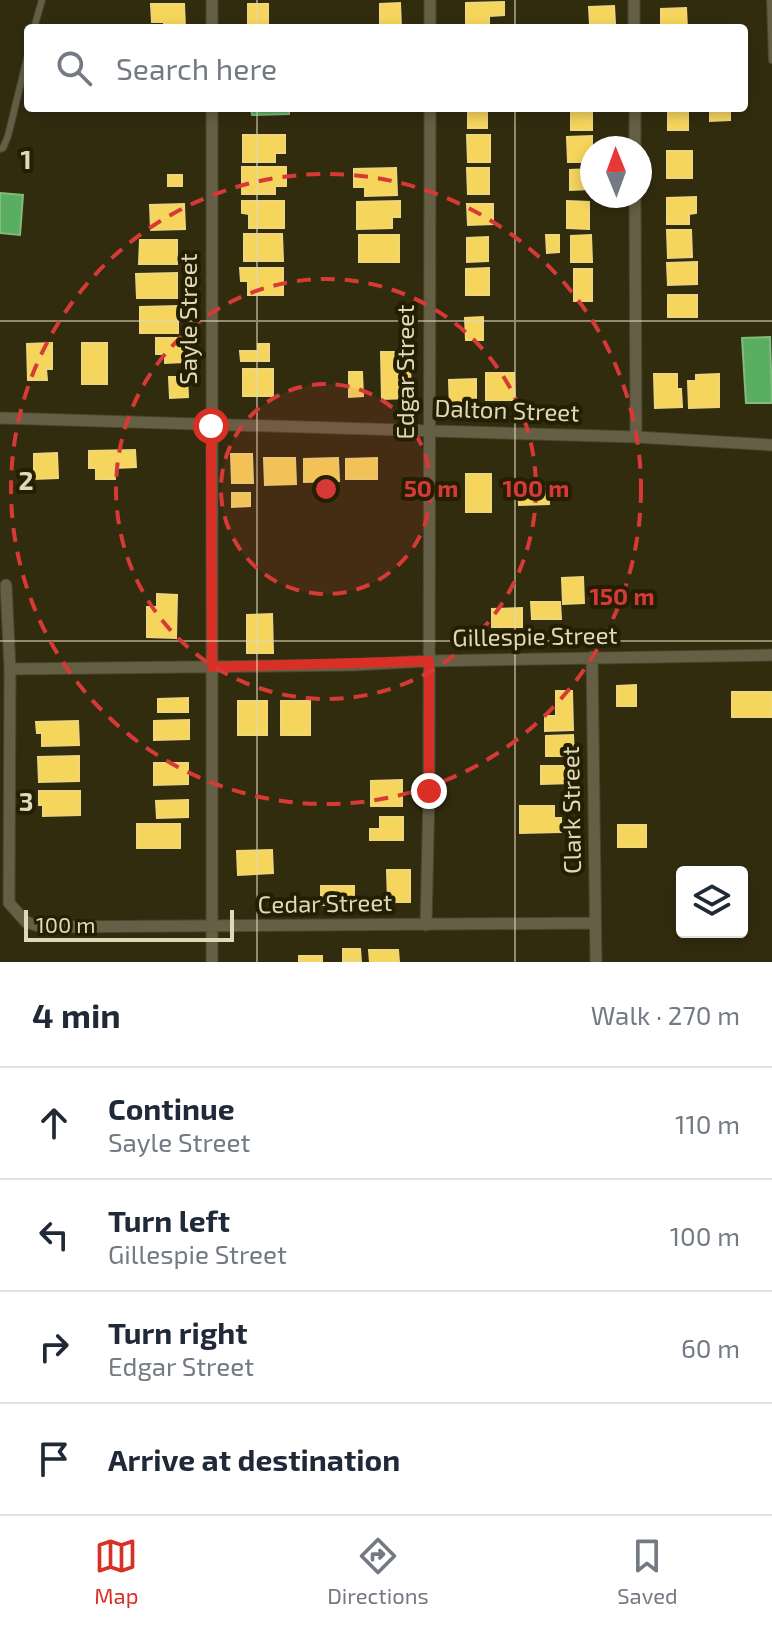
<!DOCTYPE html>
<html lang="en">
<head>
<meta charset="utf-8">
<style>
	body { margin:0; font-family:"Exo 2",sans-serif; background:#f2f2f3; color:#1f2937 }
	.controls { position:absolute; right:24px; bottom:24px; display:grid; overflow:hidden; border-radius:8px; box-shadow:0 4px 12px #0003 }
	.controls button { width:72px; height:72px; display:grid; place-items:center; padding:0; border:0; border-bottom:2px solid #e0e1e3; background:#fff; color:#1f2937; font:40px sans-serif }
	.compass { position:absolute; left:580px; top:136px; width:72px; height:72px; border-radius:50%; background:#fff; box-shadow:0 4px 12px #0003; rotate:359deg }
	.scale { position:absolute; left:24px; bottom:20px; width:210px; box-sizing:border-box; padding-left:8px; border:4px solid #e0d9b9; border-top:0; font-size:22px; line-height:28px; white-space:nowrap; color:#e0d9b9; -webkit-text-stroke:6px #241f03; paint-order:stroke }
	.stop { position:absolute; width:24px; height:24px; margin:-18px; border:6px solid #d93025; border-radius:50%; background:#fff }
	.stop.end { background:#d93025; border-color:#fff; box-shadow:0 2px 8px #0008 }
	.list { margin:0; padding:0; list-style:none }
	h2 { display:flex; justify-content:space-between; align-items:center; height:104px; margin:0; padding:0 32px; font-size:34px }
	h2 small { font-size:26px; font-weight:400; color:#747a83 }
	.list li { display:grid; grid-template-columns:52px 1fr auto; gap:24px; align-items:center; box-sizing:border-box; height:112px; padding:0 32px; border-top:2px solid #e0e1e3 }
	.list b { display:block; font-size:30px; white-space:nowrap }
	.list p { margin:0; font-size:26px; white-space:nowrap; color:#747a83 }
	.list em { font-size:26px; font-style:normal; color:#747a83 }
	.icon { flex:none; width:44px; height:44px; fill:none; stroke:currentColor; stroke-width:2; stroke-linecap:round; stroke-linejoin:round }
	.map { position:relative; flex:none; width:772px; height:962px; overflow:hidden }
	.search { position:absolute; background:#fff; box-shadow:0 4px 12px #0003; left:24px; right:24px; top:24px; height:88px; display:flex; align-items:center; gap:20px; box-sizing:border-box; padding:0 28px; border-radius:8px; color:#747a83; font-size:30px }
	.sheet { height:552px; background:#fff }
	nav { display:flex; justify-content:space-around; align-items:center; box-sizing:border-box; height:112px; border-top:2px solid #e0e1e3; background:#fff; font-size:22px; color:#747a83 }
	nav a { display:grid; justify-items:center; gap:4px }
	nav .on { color:#d93025 }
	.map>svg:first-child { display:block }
	.homes { fill:#f6d55c; stroke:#efd678; stroke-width:2 }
	.public { fill:#5aae61; stroke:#82bb7b; stroke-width:2 }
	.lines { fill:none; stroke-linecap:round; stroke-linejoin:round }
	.lane-casing { stroke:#4a452f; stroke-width:8 }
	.street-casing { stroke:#4a452f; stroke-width:13 }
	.lane { stroke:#655f46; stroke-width:6 }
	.street { stroke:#655f46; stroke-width:11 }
	.route { stroke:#d93025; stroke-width:10 }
	.grid { fill:none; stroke:#e0d9b9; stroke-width:2; stroke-opacity:0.55 }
	.ring { fill:none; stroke:#d73a36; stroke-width:4; stroke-dasharray:14 10 }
	.labels { text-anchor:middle; stroke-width:8; stroke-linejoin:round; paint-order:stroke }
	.street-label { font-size:24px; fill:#e0d9b9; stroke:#241f03 }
	.grid-label { font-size:26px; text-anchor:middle; font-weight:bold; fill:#e0d9b9; stroke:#241f03; stroke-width:8; stroke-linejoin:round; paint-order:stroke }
	.centre { fill:#d73a36; stroke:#241f03; stroke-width:4 }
	.ring-label { font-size:24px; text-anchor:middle; font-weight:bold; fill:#d73a36; stroke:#241f03; stroke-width:8; stroke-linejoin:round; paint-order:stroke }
</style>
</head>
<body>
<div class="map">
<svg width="772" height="962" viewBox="0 0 772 962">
	<rect width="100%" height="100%" fill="#322c0f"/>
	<path class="homes" d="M504 2V15L489 16V28H466V3Z
		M400 3 401 28H380V4Z
		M151 4H184L185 28H164V22H152Z
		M248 4H268V28H248Z
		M614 6 615 23 590 24 589 7Z
		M686 8 687 28H661V9Z
		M468 108H487V128H468Z
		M571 108H592V130H571Z
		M710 108H730V120L710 121Z
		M668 111H688V130H668Z
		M243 135H285V153H275V162H243Z
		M467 135H490V162H468Z
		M592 136V162H568L567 137Z
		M667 151H692V178H667Z
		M242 167H286V186H275V194H242Z
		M396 168 397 195 365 196V187H354V169Z
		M467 168H489V194H468Z
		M591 169V189L570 190V170Z
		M168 175H182V186H168Z
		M696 197V213L689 214V224H667V198Z
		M242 201H284V228H249V214L242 213Z
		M400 201V217H392V228L357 229V202Z
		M567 201 589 202V229L567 228Z
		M184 204 185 229 151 230 150 205Z
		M467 204H493V224L468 225Z
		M667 230H691L692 257 668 258Z
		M244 234H282L283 261H244Z
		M359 235H399V262H359Z
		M546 235H559V252L547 253Z
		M591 235 592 262H571V236Z
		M488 237V261L467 262V238Z
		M140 240H177V264H139Z
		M697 262V284L668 285 667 263Z
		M240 268H283V295H248V281H241Z
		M489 268V295H466V269Z
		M574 269H592V301H574Z
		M177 273V298H137L136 274Z
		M668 295H697V317H668Z
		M178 306V333H140V307Z
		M483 317V340H466L465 318Z
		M156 338H184V362L165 363V354H156Z
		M52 343V369H46L47 380H28L27 344Z
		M82 343H107V384H82Z
		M258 344H269V361H241L240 351H258Z
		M381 352H397V366H410L411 398 382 399Z
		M243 369H273V396H243Z
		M349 372H362L363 396 349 397Z
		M486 373H514L515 400H486Z
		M654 374H677V389H681L682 407 655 408Z
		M719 374V407L689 408 688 381H696V375Z
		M169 377H187L188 397 170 398Z
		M476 379V409H450L449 380Z
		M135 450 136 467 114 468 115 479H96V468H89V451Z
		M57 453 58 478 34 479V454Z
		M231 454H252L253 483H232Z
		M264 458H295L296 484 265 485Z
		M338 458 339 481 304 482V459Z
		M377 458V479H346V459Z
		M466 474H491V512H466Z
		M539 484V486H549V504L519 505 518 485Z
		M232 493H250V506L232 507Z
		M583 577 584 603 563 604 562 578Z
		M157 594 177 595 176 638 147 637V607H157Z
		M531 602H560L561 619H532Z
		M522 608V627H492V609Z
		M272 614 273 653H247V615Z
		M636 685V706H617V686Z
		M556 691H572L573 730 545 731V716H556Z
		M732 692H772V717H732Z
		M188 698V712H158V699Z
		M238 701H267V735H238Z
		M281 701H310V735H281Z
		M189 720V739L154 740V721Z
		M78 721 79 745 42 746V733H37L36 722Z
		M573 735 574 756H546V736Z
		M79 756V781L39 782 38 757Z
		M154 763H188V784L154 785Z
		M541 766H573V783L541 784Z
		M402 780V806H371V781Z
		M39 791H80V815L43 816V805H39Z
		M188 800V817L157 818 156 801Z
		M520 806H554V818H561V832L520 833Z
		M380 817H403V840H370V829H380Z
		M137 824H180V848H137Z
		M618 825H646V847H618Z
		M272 850 273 873 238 875 237 851Z
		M387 870H410V902H388Z
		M321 886H354V905H321Z
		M343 949H360L361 962H343Z
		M369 950H398L399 962H370Z
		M299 956H322V962H299Z"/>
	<path class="public" d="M251 108H289V114L252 115Z
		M0 193 23 195 20 235 0 233Z
		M770 337 772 403H746L742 338Z"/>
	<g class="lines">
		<g class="lane-casing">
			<path id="lane" d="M770 0 772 60
				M34 28 42 0
				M0 149 3 148 8 136 28 54"/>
		</g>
		<g class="street-casing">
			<path id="street" d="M634 0V28
				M212 28V0
				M430 28V0
				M635 108V148
				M635 196 636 437
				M0 418 636 437 772 445
				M6 585 10 669 9 903 26 922 42 927 595 923
				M592 657 596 962
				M10 669 353 665 429 661 772 655
				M426 925 429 791 430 108
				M212 962V108"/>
		</g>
		<use href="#lane" class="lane"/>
		<use href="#street" class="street"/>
	</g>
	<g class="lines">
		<path class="route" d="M211 426 212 667 429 661V791"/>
	</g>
	<path class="grid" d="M257 0V28M515 0V28M257 108V962M515 108V962M0 321H772M0 641H772"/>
	<circle cx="326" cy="489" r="105" fill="#d73a36" fill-opacity=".12"/>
	<g class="ring">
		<circle cx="326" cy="489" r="105"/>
		<circle cx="326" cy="489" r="210"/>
		<circle cx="326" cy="489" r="315"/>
	</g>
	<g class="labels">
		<g class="street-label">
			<text transform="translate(189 319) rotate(-90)" y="8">Sayle Street</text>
			<text transform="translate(406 372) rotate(-90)" y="8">Edgar Street</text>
			<text transform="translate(507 411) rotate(2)" y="8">Dalton Street</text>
			<text transform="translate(535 637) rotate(-1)" y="8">Gillespie Street</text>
			<text transform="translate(572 810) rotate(-91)" y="8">Clark Street</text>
			<text transform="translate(325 904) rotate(-1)" y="8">Cedar Street</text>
		</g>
	</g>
	<g class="grid-label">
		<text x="26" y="169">1</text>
		<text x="26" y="490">2</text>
		<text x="26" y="811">3</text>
	</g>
	<circle cx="326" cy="489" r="12" class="centre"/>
	<g class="ring-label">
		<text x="431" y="497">50 m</text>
		<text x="536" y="497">100 m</text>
		<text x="622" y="605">150 m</text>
	</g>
</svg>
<div class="controls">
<button><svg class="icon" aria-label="layers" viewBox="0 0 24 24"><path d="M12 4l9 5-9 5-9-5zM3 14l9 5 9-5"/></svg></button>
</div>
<svg class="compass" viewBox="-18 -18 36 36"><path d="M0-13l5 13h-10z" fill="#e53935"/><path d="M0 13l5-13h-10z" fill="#747a83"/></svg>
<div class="scale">100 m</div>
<div class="stop" style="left:211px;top:426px"></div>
<div class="stop end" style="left:429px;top:791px"></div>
<div class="search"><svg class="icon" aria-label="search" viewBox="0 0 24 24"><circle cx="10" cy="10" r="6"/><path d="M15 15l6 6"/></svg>Search here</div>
</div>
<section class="sheet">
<h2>4 min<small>Walk · 270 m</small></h2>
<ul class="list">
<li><svg class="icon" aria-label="ahead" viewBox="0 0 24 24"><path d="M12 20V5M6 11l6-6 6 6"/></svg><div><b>Continue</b><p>Sayle Street</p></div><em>110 m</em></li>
<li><svg class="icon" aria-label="left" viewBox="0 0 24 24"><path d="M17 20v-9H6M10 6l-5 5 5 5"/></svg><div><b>Turn left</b><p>Gillespie Street</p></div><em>100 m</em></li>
<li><svg class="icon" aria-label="right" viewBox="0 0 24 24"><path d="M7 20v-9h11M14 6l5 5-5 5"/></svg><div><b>Turn right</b><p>Edgar Street</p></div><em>60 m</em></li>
<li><svg class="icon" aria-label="arrive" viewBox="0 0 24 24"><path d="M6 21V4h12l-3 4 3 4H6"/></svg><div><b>Arrive at destination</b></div></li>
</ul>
</section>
<nav>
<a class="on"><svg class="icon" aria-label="map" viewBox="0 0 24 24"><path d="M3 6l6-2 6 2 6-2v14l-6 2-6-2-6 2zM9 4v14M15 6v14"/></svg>Map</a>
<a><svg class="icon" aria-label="directions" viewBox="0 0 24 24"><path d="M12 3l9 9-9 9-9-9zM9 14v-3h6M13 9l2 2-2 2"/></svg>Directions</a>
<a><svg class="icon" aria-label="saved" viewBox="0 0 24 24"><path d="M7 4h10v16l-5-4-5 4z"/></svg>Saved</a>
</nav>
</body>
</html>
